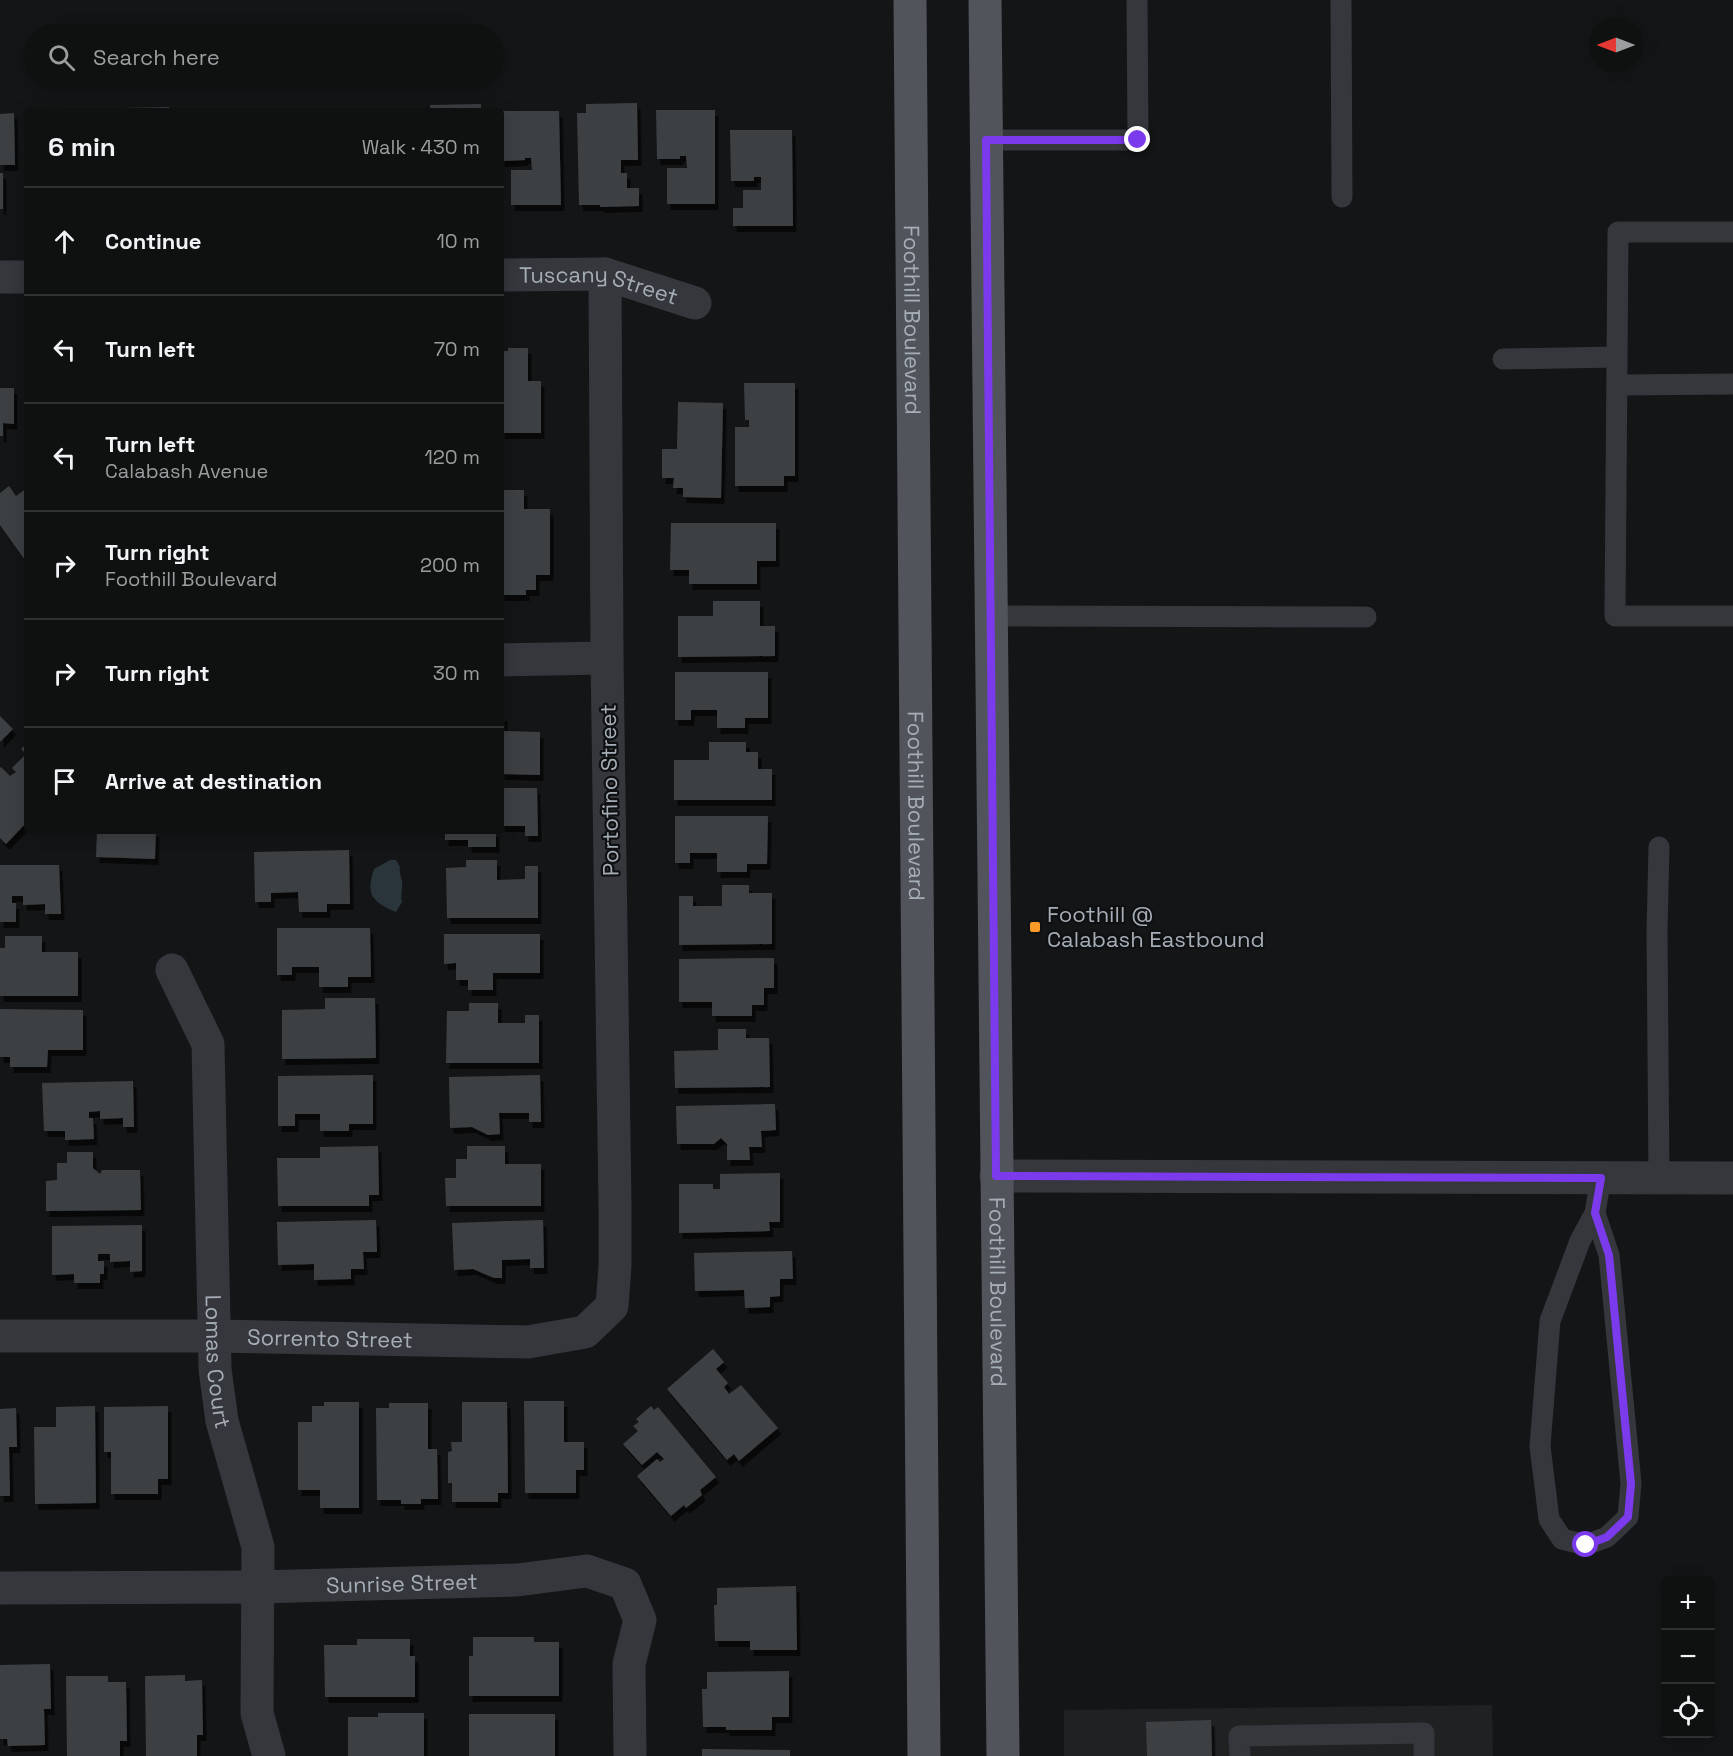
<!DOCTYPE html>
<html lang="en">
<head>
<meta charset="utf-8">
<style>
	body { margin:0; font-family:"Space Grotesk",sans-serif; background:#181919; color:#f1f3f6 }
	.controls { position:absolute; right:18px; bottom:18px; display:grid; overflow:hidden; border-radius:6px; box-shadow:0 3px 15px #0003 }
	.controls button { width:54px; height:54px; display:grid; place-items:center; padding:0; border:0; border-bottom:2px solid #2f3030; background:#0f1010; color:#f1f3f6; font:30px sans-serif }
	.compass { position:absolute; left:1589px; top:18px; width:54px; height:54px; border-radius:50%; background:#0f1010; box-shadow:0 3px 15px #0003; rotate:270deg }
	.stop { position:absolute; width:18px; height:18px; margin:-14px; border:4px solid #7c3aed; border-radius:50%; background:#fff }
	.stop.end { background:#7c3aed; border-color:#fff; box-shadow:0 2px 6px #0008 }
	.list { margin:0; padding:0; list-style:none }
	h2 { display:flex; justify-content:space-between; align-items:center; height:78px; margin:0; padding:0 24px; font-size:26px }
	h2 small { font-size:20px; font-weight:400; color:#9b9d9f }
	.list li { display:grid; grid-template-columns:39px 1fr auto; gap:18px; align-items:center; box-sizing:border-box; height:108px; padding:0 24px; border-top:2px solid #2f3030 }
	.list b { display:block; font-size:22px; white-space:nowrap }
	.list p { margin:0; font-size:20px; white-space:nowrap; color:#9b9d9f }
	.list em { font-size:20px; font-style:normal; color:#9b9d9f }
	.icon { flex:none; width:33px; height:33px; fill:none; stroke:currentColor; stroke-width:2; stroke-linecap:round; stroke-linejoin:round }
	.map { position:relative; flex:none; width:1733px; height:1756px; overflow:hidden }
	.search { position:absolute; background:#0f1010; box-shadow:0 3px 15px #0003; left:24px; top:24px; width:480px; height:66px; display:flex; align-items:center; gap:15px; box-sizing:border-box; padding:0 21px; border-radius:33px; color:#9b9d9f; font-size:22px }
	.panel { position:absolute; background:#0f1010; box-shadow:0 3px 15px #0003; left:24px; top:108px; width:480px; height:726px; border-radius:6px }
	.map>svg:first-child { display:block }
	.built { fill:#202123 }
	.water { fill:#2a353b }
	.building { fill:#3e4043; filter:url(#shadow) }
	.lines { fill:none; stroke-linecap:round; stroke-linejoin:round }
	.lane { stroke:#35373c; stroke-width:21 }
	.street { stroke:#35373c; stroke-width:33 }
	.primary { stroke:#51545b; stroke-width:33 }
	.route { stroke:#7c3aed; stroke-width:8 }
	.poi-dot { fill:#fc9a27; stroke:#0f1011; stroke-width:2 }
	.labels { text-anchor:middle; stroke-width:4.5; stroke-linejoin:round; paint-order:stroke }
	.street-label { font-size:22px; fill:#a5adb7; stroke:#0f1011 }
	.poi-label { font-size:22px; fill:#a5adb7; stroke:#0f1011; text-anchor:start }
</style>
</head>
<body>
<div class="map">
<svg width="1733" height="1756" viewBox="0 0 1733 1756">
	<defs>
		<filter id="shadow"><feDropShadow dx="3.5" dy="6" stdDeviation="0" flood-color="#0009"/></filter>
	</defs>
	<rect width="100%" height="100%" fill="#141516"/>
	<path class="built" d="M1492 1705 1493 1756H1064V1710Z"/>
	<path class="water" d="M390 860H396L400 867C399 873 401 875 402 881 403 889 400 895 402 902L396 912C373 902 365 896 374 869Z"/>
	<path class="building" d="M637 103 638 160H621V173H627V188H639V206L600 207V205H579L577 113H586V104Z
		M481 104V111H430V105Z
		M169 107V111H120V108Z
		M325 108V111H275V109Z
		M343 109H403V111H343Z
		M656 110H715V204H667V168H687L686 156H680V159H657Z
		M501 111H559L561 205H511V170H532L531 158H525V160L501 161Z
		M14 113 15 165H0V114Z
		M730 130H792L793 226H733V208H743V190H761V177H754V181H731Z
		M0 173H3V209H0Z
		M508 348H528V381H541V433H501V351H508Z
		M744 383H795V476H784V486H735V427H749V420H745Z
		M0 388H14V424L3 423V436H0Z
		M678 402 723 403 721 498 683 497V488H673L674 478H662V449H677Z
		M9 486 16 496 27 488V563L0 525V493Z
		M501 490H524V509H550V575H536V590H526V595H501Z
		M671 523H776V561H757V584H689V570H670Z
		M713 601H760V626H775V656L678 657V616H713Z
		M675 672H768V718H745V728H717V710H691V720H675Z
		M501 715H504V731L540 732V775L501 774Z
		M0 716 13 729 0 742Z
		M709 742H746V752H758V769H772V800H674V760H709Z
		M27 743V822L6 844 0 838V768L1 767 10 776 16 772 12 768 26 754 21 749Z
		M501 788H537L538 836H525V826H501Z
		M675 816H768L767 864H747V872H717V853H690V863H675Z
		M97 831H156L155 859 96 857Z
		M445 831H496V847H468V840H445Z
		M349 850 350 904H327V912H299L298 892 271 893V902H255L254 852Z
		M466 860H497V880L525 879V866H538V918H447L446 868 466 867Z
		M0 865H59L61 914H45V904L23 905V896H12V903H16V922H0Z
		M722 885H749V893H772V944L679 945V896H693V906H722Z
		M277 928H370L371 977H348V987H319V967H292V975H277Z
		M444 934H540V973H493V990H468V980H456V963L444 964Z
		M5 936H42V952H78V996H0V948H5Z
		M774 958V988H764V1005H752V1016H712V1002H679V959Z
		M325 998H375L376 1058 282 1059V1010L325 1009Z
		M469 1003H498V1023H525V1015H539V1063H446L447 1011H469Z
		M0 1009 83 1010V1050H48L47 1067H10V1057H0Z
		M718 1029H746V1038H769L770 1087 675 1088 674 1051 718 1050Z
		M373 1075V1124H349V1131H320V1114H295V1126H278V1076Z
		M540 1075 541 1122H529V1113H499L500 1134 488 1135 472 1127 450 1128 449 1077Z
		M133 1081 134 1127H123V1118L100 1119V1111L89 1112V1118H93L94 1139 65 1140V1131H44L42 1083Z
		M775 1104 776 1130 761 1131 762 1147H749L750 1160H727V1144L721 1138 714 1144H677L676 1106Z
		M378 1146 379 1195H369V1206H278L277 1158H320V1147Z
		M467 1146H505V1164H541V1206H446L445 1178H456V1159H467Z
		M67 1152H93V1168L100 1174 102 1170H140L141 1210 46 1211V1181L57 1180V1163H67Z
		M780 1173V1222H769L770 1231 679 1233V1184H713V1189H720V1174Z
		M376 1220 377 1252H363L364 1269H351V1279L314 1280V1264L278 1265 277 1222Z
		M543 1220 544 1268H530V1259L502 1260V1278H494L473 1269 454 1270 452 1223Z
		M142 1225V1271L130 1272V1261L110 1262V1254H98V1261H104V1274H100V1283H74V1274L52 1275V1226Z
		M792 1251 793 1279H780V1296L770 1297V1307L745 1308 744 1290 695 1291 694 1253Z
		M713 1349 724 1362 716 1369 728 1383 724 1387 729 1394 741 1385 778 1428 739 1461 734 1454 727 1460 667 1389Z
		M524 1401H564V1442H584V1470H576V1493H525Z
		M324 1402H359V1508H320V1490H298V1422H312V1406H324Z
		M462 1402H507L508 1493H498V1502H452V1483H448V1452L452 1451 451 1442H462Z
		M389 1403H428V1449H437L438 1499H421V1504H401V1500H377L376 1408H389Z
		M95 1406 96 1503 35 1504 34 1427H56V1407Z
		M168 1406V1479H158V1494H111V1452H104V1407Z
		M651 1406 654 1410 658 1407 716 1477 700 1490 702 1495 686 1508 684 1505 671 1516 637 1476 657 1459 660 1462 664 1459 657 1452 642 1465 623 1444 638 1431 633 1426 639 1422 636 1419Z
		M16 1408 17 1447H9L10 1496H0V1409Z
		M796 1586 797 1650H750V1641H715L714 1605H717V1588Z
		M473 1637H534V1642H559V1696H469V1656H473Z
		M357 1639H410V1656H415V1697H325L324 1645H357Z
		M50 1664 51 1709H44L45 1745 8 1746 7 1739H0V1665Z
		M789 1671V1717H772V1730H726V1727H703L702 1689H707V1672Z
		M185 1675V1681L202 1680 203 1735H197V1756H146L145 1676Z
		M66 1676H108V1682H126L127 1741H120V1756H67Z
		M378 1713H424V1756H348V1717H378Z
		M469 1714H555V1756H469Z
		M1211 1720 1212 1756H1147L1146 1722Z
		M702 1749 790 1750V1756H702Z"/>
	<g class="lines">
		<path class="lane" d="M1341 0 1342 197
			M986 140H1138L1137 0
			M1733 232H1618L1615 616H1733
			M1503 359 1617 357
			M1617 385 1733 384
			M991 616 1366 617
			M1659 847 1657 931 1659 1178
			M1595 1213 1609 1255 1631 1483 1628 1517 1607 1537 1586 1545 1562 1539 1549 1519 1540 1446 1550 1321 1580 1241 1595 1213 1601 1177
			M1240 1756 1239 1736 1424 1733V1756"/>
		<g class="street">
			<path id="s1" d="M501 275 605 274 695 303"/>
			<path d="M0 277H27"/>
			<path d="M501 660 607 658"/>
			<path id="s2" d="M172 970 208 1044 215 1369 222 1421 258 1547 257 1713 269 1756"/>
			<path d="M996 1176 1733 1178"/>
			<path id="s3" d="M0 1336H214L528 1342 585 1332 612 1306 615 1266V1206L607 658 605 274"/>
			<path id="s4" d="M0 1588 258 1587 517 1580 587 1571 625 1584 640 1620 629 1664 630 1756"/>
		</g>
		<g class="primary">
			<path id="s5" d="M910 0 924 1756"/>
			<path id="s6" d="M985 0 1003 1756"/>
		</g>
	</g>
	<g class="lines">
		<path class="route" d="M1138 140H986L996 1176 1601 1178 1595 1213 1609 1255 1631 1484 1628 1517 1607 1537 1586 1545"/>
	</g>
	<rect class="poi-dot" x="1029" y="921" width="12" height="12" rx="3"/>
	<g class="labels">
		<g class="street-label">
			<text dy="8" stroke="none"><textPath href="#s1" startOffset="99">Tuscany Street</textPath></text>
			<text dy="8" stroke="none"><textPath href="#s5" startOffset="320">Foothill Boulevard</textPath></text>
			<text transform="translate(609 790) rotate(-91)" y="8">Portofino Street</text>
			<text dy="8" stroke="none"><textPath href="#s5" startOffset="806">Foothill Boulevard</textPath></text>
			<text dy="8" stroke="none"><textPath href="#s6" startOffset="1292">Foothill Boulevard</textPath></text>
			<text dy="8" stroke="none"><textPath href="#s3" startOffset="330">Sorrento Street</textPath></text>
			<text dy="8" stroke="none"><textPath href="#s2" startOffset="400">Lomas Court</textPath></text>
			<text dy="8" stroke="none"><textPath href="#s4" startOffset="402">Sunrise Street</textPath></text>
		</g>
		<g class="poi-label">
			<text x="1047" y="922">Foothill @<tspan x="1047" dy="25">Calabash Eastbound</tspan></text>
		</g>
	</g>
</svg>
<div class="controls">
<button>+</button>
<button>−</button>
<button><svg class="icon" aria-label="locate" viewBox="0 0 24 24"><circle cx="12" cy="12" r="6"/><path d="M12 2v4M12 18v4M2 12h4M18 12h4"/></svg></button>
</div>
<svg class="compass" viewBox="-18 -18 36 36"><path d="M0-13l5 13h-10z" fill="#e53935"/><path d="M0 13l5-13h-10z" fill="#9b9d9f"/></svg>
<div class="stop" style="left:1586px;top:1545px"></div>
<div class="stop end" style="left:1138px;top:140px"></div>
<div class="search"><svg class="icon" aria-label="search" viewBox="0 0 24 24"><circle cx="10" cy="10" r="6"/><path d="M15 15l6 6"/></svg>Search here</div>
<section class="panel">
<h2>6 min<small>Walk · 430 m</small></h2>
<ul class="list">
<li><svg class="icon" aria-label="ahead" viewBox="0 0 24 24"><path d="M12 20V5M6 11l6-6 6 6"/></svg><div><b>Continue</b></div><em>10 m</em></li>
<li><svg class="icon" aria-label="left" viewBox="0 0 24 24"><path d="M17 20v-9H6M10 6l-5 5 5 5"/></svg><div><b>Turn left</b></div><em>70 m</em></li>
<li><svg class="icon" aria-label="left" viewBox="0 0 24 24"><path d="M17 20v-9H6M10 6l-5 5 5 5"/></svg><div><b>Turn left</b><p>Calabash Avenue</p></div><em>120 m</em></li>
<li><svg class="icon" aria-label="right" viewBox="0 0 24 24"><path d="M7 20v-9h11M14 6l5 5-5 5"/></svg><div><b>Turn right</b><p>Foothill Boulevard</p></div><em>200 m</em></li>
<li><svg class="icon" aria-label="right" viewBox="0 0 24 24"><path d="M7 20v-9h11M14 6l5 5-5 5"/></svg><div><b>Turn right</b></div><em>30 m</em></li>
<li><svg class="icon" aria-label="arrive" viewBox="0 0 24 24"><path d="M6 21V4h12l-3 4 3 4H6"/></svg><div><b>Arrive at destination</b></div></li>
</ul>
</section>
</div>
</body>
</html>
